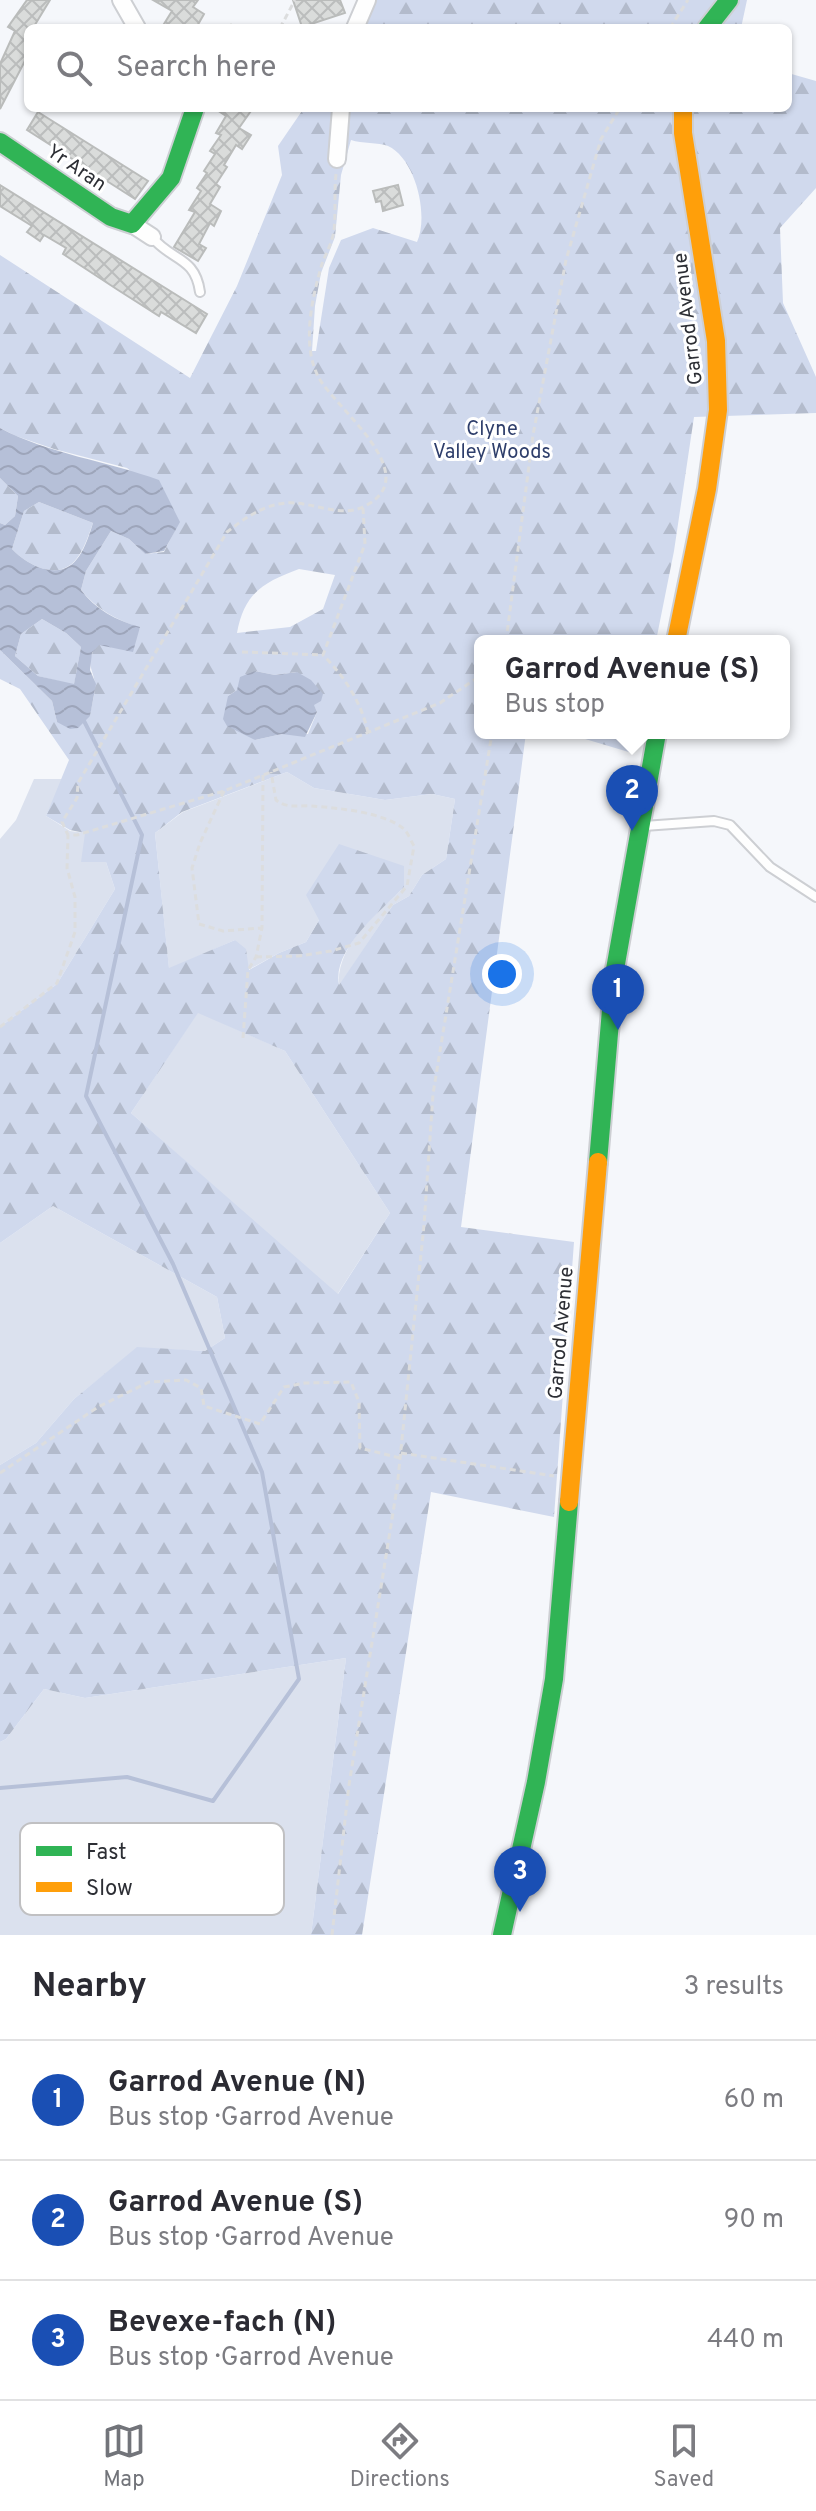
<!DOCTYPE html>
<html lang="en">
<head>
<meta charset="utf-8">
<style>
	body { margin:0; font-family:Overpass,sans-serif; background:#f2f2f3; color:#2b2b33 }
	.you { position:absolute; left:502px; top:974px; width:28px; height:28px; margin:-20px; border:6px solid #fff; border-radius:50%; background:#1a73e8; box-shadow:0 0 0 12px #1a73e833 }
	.badge { display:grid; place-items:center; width:52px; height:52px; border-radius:50%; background:#72747a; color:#fff; font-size:26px; font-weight:700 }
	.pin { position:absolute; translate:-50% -66px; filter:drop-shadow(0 2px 4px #0008) }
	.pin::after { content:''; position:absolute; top:42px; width:28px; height:24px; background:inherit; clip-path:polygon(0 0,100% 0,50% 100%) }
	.popup { position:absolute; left:474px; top:635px; width:316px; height:104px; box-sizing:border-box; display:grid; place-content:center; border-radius:12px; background:#fff; filter:drop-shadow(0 2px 6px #0005); font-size:26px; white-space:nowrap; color:#7c7c81 }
	.popup b { font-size:30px; color:#2b2b33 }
	.popup::after { content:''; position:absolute; left:50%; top:100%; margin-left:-16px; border:16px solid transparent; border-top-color:#fff }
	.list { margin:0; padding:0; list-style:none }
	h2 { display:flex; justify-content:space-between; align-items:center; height:104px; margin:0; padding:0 32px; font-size:34px }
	h2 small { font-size:26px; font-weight:400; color:#7c7c81 }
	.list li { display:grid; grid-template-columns:52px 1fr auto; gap:24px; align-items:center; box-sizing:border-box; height:120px; padding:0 32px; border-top:2px solid #e1e1e2 }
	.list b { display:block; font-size:30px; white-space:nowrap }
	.list p { margin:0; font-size:26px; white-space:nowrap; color:#7c7c81 }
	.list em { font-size:26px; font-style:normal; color:#7c7c81 }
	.icon { flex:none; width:44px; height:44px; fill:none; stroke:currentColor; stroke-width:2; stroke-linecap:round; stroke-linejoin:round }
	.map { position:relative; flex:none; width:816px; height:1935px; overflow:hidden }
	.search { position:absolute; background:#fff; box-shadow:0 2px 6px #0004; left:24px; right:24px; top:24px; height:88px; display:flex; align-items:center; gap:20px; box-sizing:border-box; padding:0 28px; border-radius:12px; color:#7c7c81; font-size:30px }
	.sheet { height:464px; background:#fff }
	nav { display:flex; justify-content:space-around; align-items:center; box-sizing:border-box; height:112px; border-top:2px solid #e1e1e2; background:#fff; font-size:22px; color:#7c7c81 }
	nav a { display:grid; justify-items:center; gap:4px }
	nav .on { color:#72747a }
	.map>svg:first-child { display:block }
	.green { fill:#dbe1ee }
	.forest { fill:url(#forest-firs); fill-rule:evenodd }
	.water { fill:url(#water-waves); fill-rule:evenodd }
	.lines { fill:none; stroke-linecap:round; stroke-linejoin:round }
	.stream { stroke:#b6c0d8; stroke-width:4 }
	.building { fill:url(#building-cross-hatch); stroke:#babcbb; stroke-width:2 }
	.lane-casing { stroke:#cdcfd3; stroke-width:12 }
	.street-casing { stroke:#cdcfd3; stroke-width:20 }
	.fast-casing { stroke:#cdcfd3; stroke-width:22 }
	.slow-casing { stroke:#cdcfd3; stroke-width:22 }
	.path { stroke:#dcddde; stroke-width:3; stroke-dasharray:6 4; stroke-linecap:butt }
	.lane { stroke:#fefefe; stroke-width:8 }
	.street { stroke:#fefefe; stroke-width:16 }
	.fast { stroke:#30b455; stroke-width:18 }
	.slow { stroke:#ff9f0a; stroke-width:18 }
	.labels { text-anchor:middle; stroke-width:6; stroke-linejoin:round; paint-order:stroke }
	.street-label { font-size:20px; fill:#2c2e34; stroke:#fff }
	.park-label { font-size:20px; fill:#2e3e6b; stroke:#fff }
	.key { fill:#fff; stroke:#c0c0c2; stroke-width:2 }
	.key-label { font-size:22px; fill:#2c2e34 }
</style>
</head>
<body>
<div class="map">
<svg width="816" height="1935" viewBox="0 0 816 1935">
	<defs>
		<pattern id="forest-firs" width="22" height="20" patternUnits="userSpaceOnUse" patternTransform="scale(2)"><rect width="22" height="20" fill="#d0d9ed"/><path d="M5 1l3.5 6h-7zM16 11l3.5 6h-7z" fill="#b3bbcc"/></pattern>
		<pattern id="water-waves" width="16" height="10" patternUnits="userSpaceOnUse" patternTransform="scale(2)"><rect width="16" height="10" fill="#b6c0d8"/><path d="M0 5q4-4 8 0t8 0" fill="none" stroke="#9da5ba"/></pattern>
		<pattern id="building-cross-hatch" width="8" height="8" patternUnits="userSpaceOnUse" patternTransform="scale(2)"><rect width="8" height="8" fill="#dadcdb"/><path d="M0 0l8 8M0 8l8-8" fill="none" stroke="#bbbdbd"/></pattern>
	</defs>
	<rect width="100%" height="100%" fill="#f5f7fb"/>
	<path class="green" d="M287 772 314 788 385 800 432 794 455 799 446 859 422 875 409 896 393 905 339 986C336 944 377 914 404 887L319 920 306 942 279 953 248 970 235 940 169 969 155 833 183 812Z
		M34 779H63L46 816 70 831 85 833 106 862 115 889 57 984 0 1027V839L16 820Z
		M198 1012 285 1051 390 1213 337 1295 131 1113Z
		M53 1206 217 1297 225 1338 205 1351 137 1348 74 1399 36 1443 0 1465V1243Z
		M346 1658 311 1935H0V1742L6 1739 44 1689 85 1698Z"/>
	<path class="forest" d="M359 0H747L741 28H347Z
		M788 73 816 81V188L780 228 783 303 816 377V413L694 417 674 551 656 641H480V733H526L461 1227 574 1242 554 1517 431 1492 362 1935H311L346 1658 85 1698 44 1689 6 1739 0 1742V1465L36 1443 74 1399 137 1347 205 1351 225 1338 217 1297 53 1206 0 1243V1027L57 984 115 889 106 862H81L85 833 70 830 46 816 69 760 20 689 0 679V650L52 701 57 722 90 716C91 707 94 698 95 689 96 670 82 665 98 644L112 646 140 628C117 620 96 609 81 590L86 571 111 531 129 539 145 554 164 552 179 522 170 504 127 468 54 449 16 436 0 428V255L190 378 237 286 282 175 278 146 304 108H788ZM351 140C362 144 378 142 388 146 416 159 429 216 417 242L373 228 341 240 329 268 316 351H312L315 306 321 273 335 237 341 175ZM299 569 335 575 323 609 290 627 237 633C244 593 264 582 299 569ZM255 671 275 675 297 672 317 712 308 734H282L255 740 228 696 237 690ZM287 772 314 788 385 800 432 794 455 799 446 859 422 875 409 896 393 905 339 985C332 949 381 911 404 887V866L339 844 306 895 319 920 306 942 279 953 249 970 246 949 235 940 169 968 155 833 182 812ZM198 1013 285 1051 390 1213 338 1294 131 1113Z
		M0 478 18 496 15 516 5 525 0 523Z
		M39 502 93 523C83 551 74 580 38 567 27 562 21 558 12 549L24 511Z
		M42 619 66 633 81 647 74 685 38 676 15 656 21 634Z
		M565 733H636L632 753Z"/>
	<path class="water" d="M0 428C49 454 107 461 159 480L180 522 164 551 145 554 129 539 111 531 86 571 81 590C95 609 117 621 140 627L133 652 99 645 92 653 90 670 96 684 90 716 78 728 70 729 57 722 52 701 0 650V523L5 525 15 516 18 496 0 478ZM39 502 93 523C84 552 74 580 38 567 27 562 21 558 12 549L24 511ZM42 619 66 633 81 647 74 684 38 676 15 656 21 634Z
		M255 671 275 675 297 672 311 680 323 694 321 701 314 705 317 712 305 737 282 734 255 740 227 726 223 719 228 696 237 690 240 677Z"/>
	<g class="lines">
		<path class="stream" d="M0 1788 127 1777 213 1801 299 1679 262 1472 173 1264 86 1096 142 835 82 717"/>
	</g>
	<path class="building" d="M27 0H50L33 28H28V55L0 109V64L15 31 8 27Z
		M153 0H198L193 7 204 14 196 28H170L164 24 172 11Z
		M293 0H340L345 13 302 27Z
		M214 108H253L239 128 251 135 242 149 236 145 224 165 227 167 216 184 220 187 210 204 221 211 214 226 210 223 199 244 206 248 198 261 174 247 195 212 189 210 201 191 197 188 207 173 204 171 215 154 210 151 221 135 216 133 226 116Z
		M38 112 148 181 135 199 27 130Z
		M0 185 207 314 196 333 161 312 159 316 118 290 63 254 66 248 44 235 40 241 27 232 32 226 0 206Z
		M398 185 403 205 383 211 381 201 376 202 373 191Z"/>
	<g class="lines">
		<g class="lane-casing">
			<path id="lane" d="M152 237C171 261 195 256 200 292
				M644 826 714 821 730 825 770 867 816 897"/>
		</g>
		<g class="street-casing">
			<path id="street" d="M121 0 137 28
				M355 28 367 0
				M337 159 341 108
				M132 224 152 237"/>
		</g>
		<g class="fast-casing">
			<path id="fast" d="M707 28 729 0
				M0 142 111 217 132 224 171 178 195 108
				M598 1162 614 975 657 733
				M502 1935 536 1782 554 1679 569 1502"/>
		</g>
		<g class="slow-casing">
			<path id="slow" d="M676 641 707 489 718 410 716 341 683 133V108
				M569 1502 598 1162"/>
		</g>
		<path class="path" d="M230 28 231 25 236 28
			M280 28 295 0
			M670 28 688 0
			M336 174C334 193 336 211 334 230 333 241 326 253 322 264 312 298 301 346 319 378 336 409 426 475 365 506 341 519 312 501 286 503 263 505 245 518 227 532L78 783 77 798 62 822 68 835H77L224 791 440 703 480 676
			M363 508 365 544 323 655C344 676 362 703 368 733
			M506 641 533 435 566 260 601 139 620 108
			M242 652 323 655
			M224 791 200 843 192 868 199 924 223 931 262 928
			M256 957 299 956 331 951 359 943 407 886 414 846C411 841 408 833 404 829 384 812 337 808 312 806 299 805 287 809 276 800L271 772
			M0 1027 57 983 75 932V897L67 868 68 835
			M243 1038 248 970 256 957 262 928 263 775
			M401 1453 554 1476
			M0 1473 98 1407 149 1382 186 1380 201 1388 204 1406 260 1424 284 1387 305 1383 351 1382 359 1402 360 1448 400 1458
			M332 1935 349 1785 397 1488 424 1225 433 1094 492 733"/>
		<use href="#lane" class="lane"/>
		<use href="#street" class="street"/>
		<use href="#fast" class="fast"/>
		<use href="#slow" class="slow"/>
	</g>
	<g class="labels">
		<g class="street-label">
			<text transform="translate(77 167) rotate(34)" y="7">Yr Aran</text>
			<text transform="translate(687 319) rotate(-97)" y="7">Garrod Avenue</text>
			<text transform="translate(560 1333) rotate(-85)" y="7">Garrod Avenue</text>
		</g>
		<g class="park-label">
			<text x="492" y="435">Clyne<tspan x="492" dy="23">Valley Woods</tspan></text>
		</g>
	</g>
	<rect x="20" y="1823" width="264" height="92" rx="12" class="key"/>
	<rect x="36" y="1846" width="36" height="10" fill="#30b455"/>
	<rect x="36" y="1882" width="36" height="10" fill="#ff9f0a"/>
	<g class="key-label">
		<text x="86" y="1859">Fast</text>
		<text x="86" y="1895">Slow</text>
	</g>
</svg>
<div class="you"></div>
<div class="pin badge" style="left:618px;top:1030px;background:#1a4fb4">1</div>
<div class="pin badge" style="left:632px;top:831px;background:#1a4fb4">2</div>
<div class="popup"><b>Garrod Avenue (S)</b>Bus stop</div>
<div class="pin badge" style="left:520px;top:1912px;background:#1a4fb4">3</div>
<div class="search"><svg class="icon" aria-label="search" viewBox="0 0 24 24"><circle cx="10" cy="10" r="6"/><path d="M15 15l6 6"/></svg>Search here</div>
</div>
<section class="sheet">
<h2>Nearby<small>3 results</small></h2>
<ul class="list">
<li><span class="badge" style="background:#1a4fb4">1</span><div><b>Garrod Avenue (N)</b><p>Bus stop · Garrod Avenue</p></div><em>60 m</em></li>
<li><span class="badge" style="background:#1a4fb4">2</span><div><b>Garrod Avenue (S)</b><p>Bus stop · Garrod Avenue</p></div><em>90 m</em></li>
<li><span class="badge" style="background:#1a4fb4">3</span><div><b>Bevexe-fach (N)</b><p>Bus stop · Garrod Avenue</p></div><em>440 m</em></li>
</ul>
</section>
<nav>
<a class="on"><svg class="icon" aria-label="map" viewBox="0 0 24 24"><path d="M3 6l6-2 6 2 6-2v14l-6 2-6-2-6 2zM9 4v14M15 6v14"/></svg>Map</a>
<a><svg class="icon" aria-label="directions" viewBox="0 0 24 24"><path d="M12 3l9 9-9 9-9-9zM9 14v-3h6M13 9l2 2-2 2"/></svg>Directions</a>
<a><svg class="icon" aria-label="saved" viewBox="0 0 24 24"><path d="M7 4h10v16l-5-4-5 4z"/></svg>Saved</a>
</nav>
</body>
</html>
